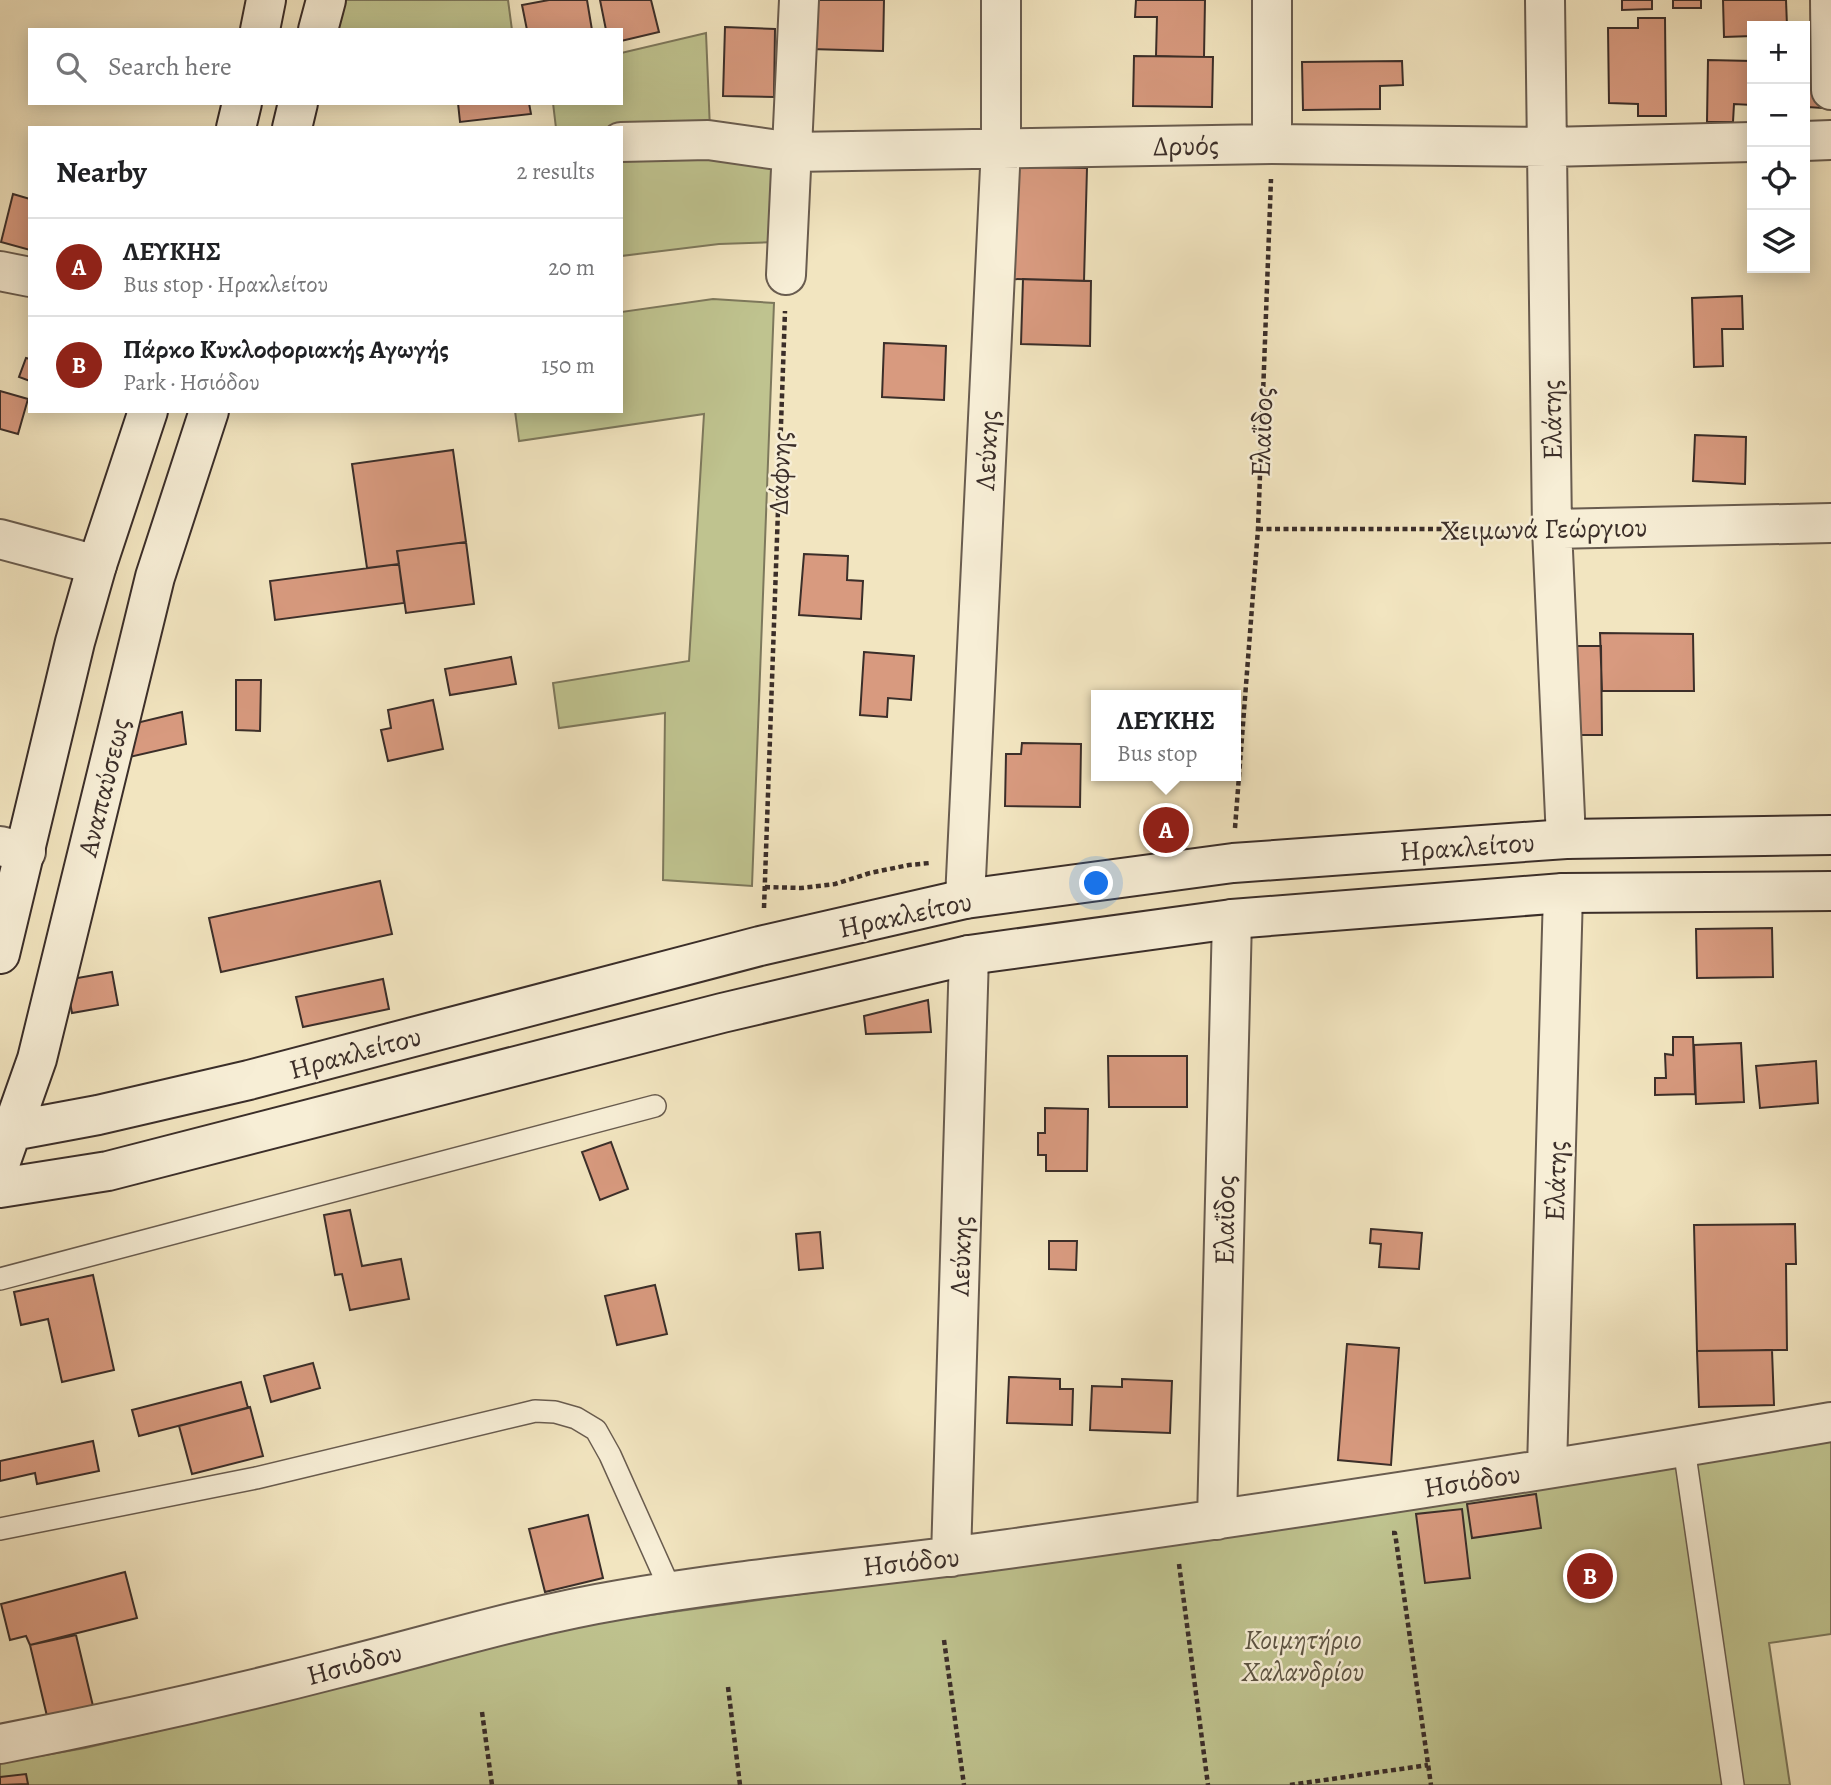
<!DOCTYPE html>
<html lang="en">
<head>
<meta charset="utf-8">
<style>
	body { margin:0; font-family:Alegreya,serif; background:#f6f6f6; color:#202124 }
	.controls { position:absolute; right:21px; top:21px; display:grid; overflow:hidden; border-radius:0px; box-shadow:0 4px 18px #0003 }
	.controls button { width:63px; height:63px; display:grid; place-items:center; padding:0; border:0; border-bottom:2px solid #e0e0e0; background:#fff; color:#202124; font:35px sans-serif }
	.you { position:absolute; left:1097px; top:884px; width:24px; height:24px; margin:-18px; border:5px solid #fff; border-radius:50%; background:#1a73e8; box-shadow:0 0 0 10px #1a73e833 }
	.badge { display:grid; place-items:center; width:46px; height:46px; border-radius:50%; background:#8f2418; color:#fff; font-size:23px; font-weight:700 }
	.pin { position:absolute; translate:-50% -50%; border:4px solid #fff; box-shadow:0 2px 7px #0006 }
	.popup { position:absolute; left:1091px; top:690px; width:150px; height:91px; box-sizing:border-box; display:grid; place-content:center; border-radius:0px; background:#fff; filter:drop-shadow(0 2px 5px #0005); font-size:23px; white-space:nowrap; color:#757577 }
	.popup b { font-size:26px; color:#202124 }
	.popup::after { content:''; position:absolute; left:50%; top:100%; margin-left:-14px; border:14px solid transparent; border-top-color:#fff }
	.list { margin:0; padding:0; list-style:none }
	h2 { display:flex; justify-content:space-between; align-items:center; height:91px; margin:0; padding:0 28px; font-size:30px }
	h2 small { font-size:23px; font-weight:400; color:#757577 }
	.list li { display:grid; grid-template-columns:46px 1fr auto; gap:21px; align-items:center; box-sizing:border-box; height:98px; padding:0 28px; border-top:2px solid #e0e0e0 }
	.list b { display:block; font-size:26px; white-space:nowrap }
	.list p { margin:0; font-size:23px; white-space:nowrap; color:#757577 }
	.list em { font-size:23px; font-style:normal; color:#757577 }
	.icon { flex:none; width:38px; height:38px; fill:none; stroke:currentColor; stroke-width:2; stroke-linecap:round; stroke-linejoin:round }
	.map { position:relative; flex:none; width:1831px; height:1785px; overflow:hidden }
	.search { position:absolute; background:#fff; box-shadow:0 4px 18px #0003; left:28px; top:28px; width:595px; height:77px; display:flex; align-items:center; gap:18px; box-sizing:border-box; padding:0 24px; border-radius:0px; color:#757577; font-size:26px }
	.panel { position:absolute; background:#fff; box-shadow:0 4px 18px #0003; left:28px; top:126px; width:595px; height:287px; border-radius:0px }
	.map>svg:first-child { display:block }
	.green { fill:#bfc38f; stroke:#7d785c; stroke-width:2 }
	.building { fill:#d89a7f; stroke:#3b2e29; stroke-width:2 }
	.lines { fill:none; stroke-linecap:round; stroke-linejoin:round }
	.lane-casing { stroke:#695c4f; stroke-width:24 }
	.street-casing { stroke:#695c4f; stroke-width:42 }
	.secondary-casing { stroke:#3b2e29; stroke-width:42 }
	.path { stroke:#3b2e29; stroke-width:4.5; stroke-dasharray:5 3.5; stroke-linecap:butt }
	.lane { stroke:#f7eed6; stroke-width:21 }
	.street { stroke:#f7eed6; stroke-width:38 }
	.secondary { stroke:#f7eed6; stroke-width:38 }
	.labels { text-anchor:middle; stroke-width:5; stroke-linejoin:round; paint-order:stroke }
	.street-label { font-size:28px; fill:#3b2e29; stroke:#f7eed6 }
	.park-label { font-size:28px; font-style:italic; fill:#5c5342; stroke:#f7eed6 }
</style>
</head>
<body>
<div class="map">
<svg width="1831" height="1785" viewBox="0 0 1831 1785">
	<rect width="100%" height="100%" fill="#f2e5c0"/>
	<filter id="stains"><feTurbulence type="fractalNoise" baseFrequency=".00286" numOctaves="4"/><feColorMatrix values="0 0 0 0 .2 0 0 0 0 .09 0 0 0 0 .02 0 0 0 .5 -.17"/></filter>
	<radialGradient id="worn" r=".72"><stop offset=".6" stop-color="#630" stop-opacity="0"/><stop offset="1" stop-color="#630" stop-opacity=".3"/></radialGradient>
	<path class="green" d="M339 0H508L512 30H332Z
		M706 33 711 154 780 169 777 242 719 244 621 256V128H556L553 103H621V53Z
		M713 299 774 303 752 886 663 880 665 713 559 728 553 683 689 661 704 414 519 441 515 411H621V312Z
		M1831 1434V1634L1769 1643 1790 1785H0V1763L85 1748 263 1706 535 1631 1412 1509Z"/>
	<path class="building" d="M549 0H587L592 30H527L522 5Z
		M600 0H651L659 32 621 41V30H606Z
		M811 0H884L883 51 810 49Z
		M1136 0H1205L1204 57 1156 56 1157 17H1135Z
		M1622 0H1652V9L1622 10Z
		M1673 0H1701V8H1673Z
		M1723 0H1786L1787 26H1752V36L1724 37Z
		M1638 18H1665L1666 116H1638V104L1609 103 1608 28H1638Z
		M725 27 775 29 774 97 723 96Z
		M1134 56 1213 57 1212 107 1133 106Z
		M1708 60 1752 61V105L1734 104 1733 122H1707Z
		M1402 61 1403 85 1380 86V109L1303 110 1302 62Z
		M1805 63H1823L1822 108 1808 107V115H1805Z
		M458 103H529L531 114 460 122Z
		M1015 167 1087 168 1084 281 1013 279Z
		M13 194 30 199V250L1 242Z
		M1023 279 1091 281 1090 346 1021 344Z
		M1742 296 1743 329H1722L1723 366 1694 367 1692 298Z
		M884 343 946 346 944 400 882 397Z
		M26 358 30 359V381L19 377Z
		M0 391 28 399 18 434 0 429Z
		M1695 435 1746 437 1745 484 1693 481Z
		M453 450 466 542 397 551 399 564 367 568 352 464Z
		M466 542 474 604 406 613 397 551Z
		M804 554 848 556 847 580 863 581 861 619 799 615Z
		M399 564 404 603 275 620 270 581Z
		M1600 633 1693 634 1694 691H1602Z
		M1575 646H1601L1602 735H1575Z
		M864 652 914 656 911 700 888 698 887 717 860 715Z
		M511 657 516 684 450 695 445 669Z
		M236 680H261L260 731 236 730Z
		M433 700 443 749 388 761 381 730 391 728 388 710Z
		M182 712 186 744 121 759 128 725Z
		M1022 743 1081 744 1080 807 1005 806 1006 754H1021Z
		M380 881 392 934 221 972 209 918Z
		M1772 928 1773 977 1697 978 1696 929Z
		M112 972 118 1005 72 1013 66 980Z
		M383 979 389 1009 303 1027 296 997Z
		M928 1000 931 1032 866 1034 864 1016Z
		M1673 1037H1693L1695 1094 1655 1095V1078H1666L1665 1054 1673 1055Z
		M1741 1043 1744 1102 1696 1104 1694 1045Z
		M1108 1056H1187V1107H1109Z
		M1816 1061 1818 1103 1760 1108 1756 1066Z
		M1045 1108 1088 1109 1087 1171H1046V1155H1038V1133H1045Z
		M611 1142 628 1189 600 1200 582 1152Z
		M350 1210 362 1266 401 1259 409 1299 350 1310 342 1274 335 1275 324 1215Z
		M1795 1224 1796 1264H1786L1787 1350 1697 1351 1694 1225Z
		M1371 1229 1422 1233 1419 1269 1379 1267 1381 1244 1370 1243Z
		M820 1232 823 1268 799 1270 796 1234Z
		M1049 1241H1077L1076 1270 1049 1269Z
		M93 1275 114 1370 62 1382 48 1319 21 1325 14 1292Z
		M655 1285 667 1334 617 1345 605 1296Z
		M1347 1344 1399 1348 1391 1465 1338 1460Z
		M1772 1350 1774 1405 1699 1407 1697 1351Z
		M313 1363 320 1388 271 1402 264 1376Z
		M1009 1377 1060 1379V1389H1073L1072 1425 1007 1423Z
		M1122 1379 1172 1381 1170 1433 1090 1430 1092 1386 1122 1387Z
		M241 1382 248 1408 139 1436 132 1410Z
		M250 1407 263 1456 192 1474 179 1426Z
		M93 1441 99 1471 37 1484 35 1473 0 1481V1461Z
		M1536 1494 1541 1528 1472 1538 1467 1504Z
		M1462 1509 1470 1578 1425 1583 1416 1514Z
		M588 1515 603 1578 545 1592 529 1529Z
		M125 1572 137 1618 30 1645 26 1636 10 1640 1 1604Z
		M76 1635 93 1706 47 1716 30 1645Z
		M26 1774 28 1784 0 1785V1777Z"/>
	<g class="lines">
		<g class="lane-casing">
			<path id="lane" d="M0 1279 655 1106
				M1684 1448 1733 1785
				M0 1529 256 1478 535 1411 555 1412 576 1418 596 1430 610 1455 671 1591"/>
		</g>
		<g class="street-casing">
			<path id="street" d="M1545 0 1552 529 1566 839
				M1830 0 1831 90
				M1805 141 1831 140
				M621 142 708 140 792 152 1272 144 1548 147 1752 142
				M1272 144V0
				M0 271 30 277
				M786 275 799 0
				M1552 529 1831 523
				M0 539 97 565
				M0 846 26 852
				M965 899 1001 147V0
				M1547 1468 1563 893
				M1217 1520 1232 919
				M951 1557 969 955
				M0 1744C113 1722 226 1697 338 1668 431 1645 524 1616 619 1600 748 1577 879 1567 1008 1549 1283 1511 1558 1469 1831 1422"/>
		</g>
		<g class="secondary-casing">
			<path id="secondary" d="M260 30 266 0
				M318 30 326 0
				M236 128 242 103
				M292 128 298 103
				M0 954 75 642 97 565 148 411
				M0 1128 12 1131 98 1115 249 1080 760 946 965 899 1233 863 1566 839 1831 835
				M0 1164 37 1059 155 577 209 411
				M0 1188 108 1171 722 1013 969 955 1232 919 1563 893 1831 891"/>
		</g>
		<path class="path" d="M1258 529H1516
			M1235 828 1258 529 1271 179
			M765 887 801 888 835 884 870 873 909 865 930 863
			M764 908 785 311
			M1392 1533H1395L1431 1785
			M1179 1564 1208 1785
			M944 1640 964 1785
			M728 1687 740 1785
			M482 1712 492 1785
			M1290 1785 1428 1765"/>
		<use href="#lane" class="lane"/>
		<use href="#street" class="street"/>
		<use href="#secondary" class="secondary"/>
	</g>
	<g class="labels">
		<g class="street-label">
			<text transform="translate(1186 145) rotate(-1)" y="10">Δρυός</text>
			<text transform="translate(1551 420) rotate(-91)" y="10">Ελάτης</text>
			<text transform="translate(1261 432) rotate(-88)" y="10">Ελαΐδος</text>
			<text transform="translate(986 450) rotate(-87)" y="10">Λεύκης</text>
			<text transform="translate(779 473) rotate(-88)" y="10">Δάφνης</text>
			<text transform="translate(1544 528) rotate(-1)" y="10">Χειμωνά Γεώργιου</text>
			<text transform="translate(103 787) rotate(-76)" y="10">Αναπαύσεως</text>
			<text transform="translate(1467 846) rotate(-4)" y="10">Ηρακλείτου</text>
			<text transform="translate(905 914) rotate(-12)" y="10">Ηρακλείτου</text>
			<text transform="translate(355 1052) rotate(-15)" y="10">Ηρακλείτου</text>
			<text transform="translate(1555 1181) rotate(-88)" y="10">Ελάτης</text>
			<text transform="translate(1224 1220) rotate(-89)" y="10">Ελαΐδος</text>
			<text transform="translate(960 1256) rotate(-88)" y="10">Λεύκης</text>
			<text transform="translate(1472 1480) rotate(-9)" y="10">Ησιόδου</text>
			<text transform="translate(911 1561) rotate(-6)" y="10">Ησιόδου</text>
			<text transform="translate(354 1663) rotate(-15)" y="10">Ησιόδου</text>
		</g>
		<g class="park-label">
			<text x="1303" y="1649">Κοιμητήριο<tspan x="1303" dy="32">Χαλανδρίου</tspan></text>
		</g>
	</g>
	<rect width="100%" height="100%" filter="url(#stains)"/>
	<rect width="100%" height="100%" fill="url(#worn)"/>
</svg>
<div class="controls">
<button>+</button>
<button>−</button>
<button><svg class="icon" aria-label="locate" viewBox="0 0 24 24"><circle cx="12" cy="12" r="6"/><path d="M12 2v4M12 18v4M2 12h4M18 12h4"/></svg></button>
<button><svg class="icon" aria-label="layers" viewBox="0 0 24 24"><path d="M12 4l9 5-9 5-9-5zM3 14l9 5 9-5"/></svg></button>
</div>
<div class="you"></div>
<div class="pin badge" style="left:1166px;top:830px">A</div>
<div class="popup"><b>ΛΕΥΚΗΣ</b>Bus stop</div>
<div class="pin badge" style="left:1590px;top:1576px">B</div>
<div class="search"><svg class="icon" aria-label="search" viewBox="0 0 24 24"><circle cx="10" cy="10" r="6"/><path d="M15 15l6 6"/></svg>Search here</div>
<section class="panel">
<h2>Nearby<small>2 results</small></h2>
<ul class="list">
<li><span class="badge">A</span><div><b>ΛΕΥΚΗΣ</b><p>Bus stop · Ηρακλείτου</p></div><em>20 m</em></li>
<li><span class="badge">B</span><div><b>Πάρκο Κυκλοφοριακής Αγωγής</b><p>Park · Ησιόδου</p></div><em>150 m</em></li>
</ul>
</section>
</div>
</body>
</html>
